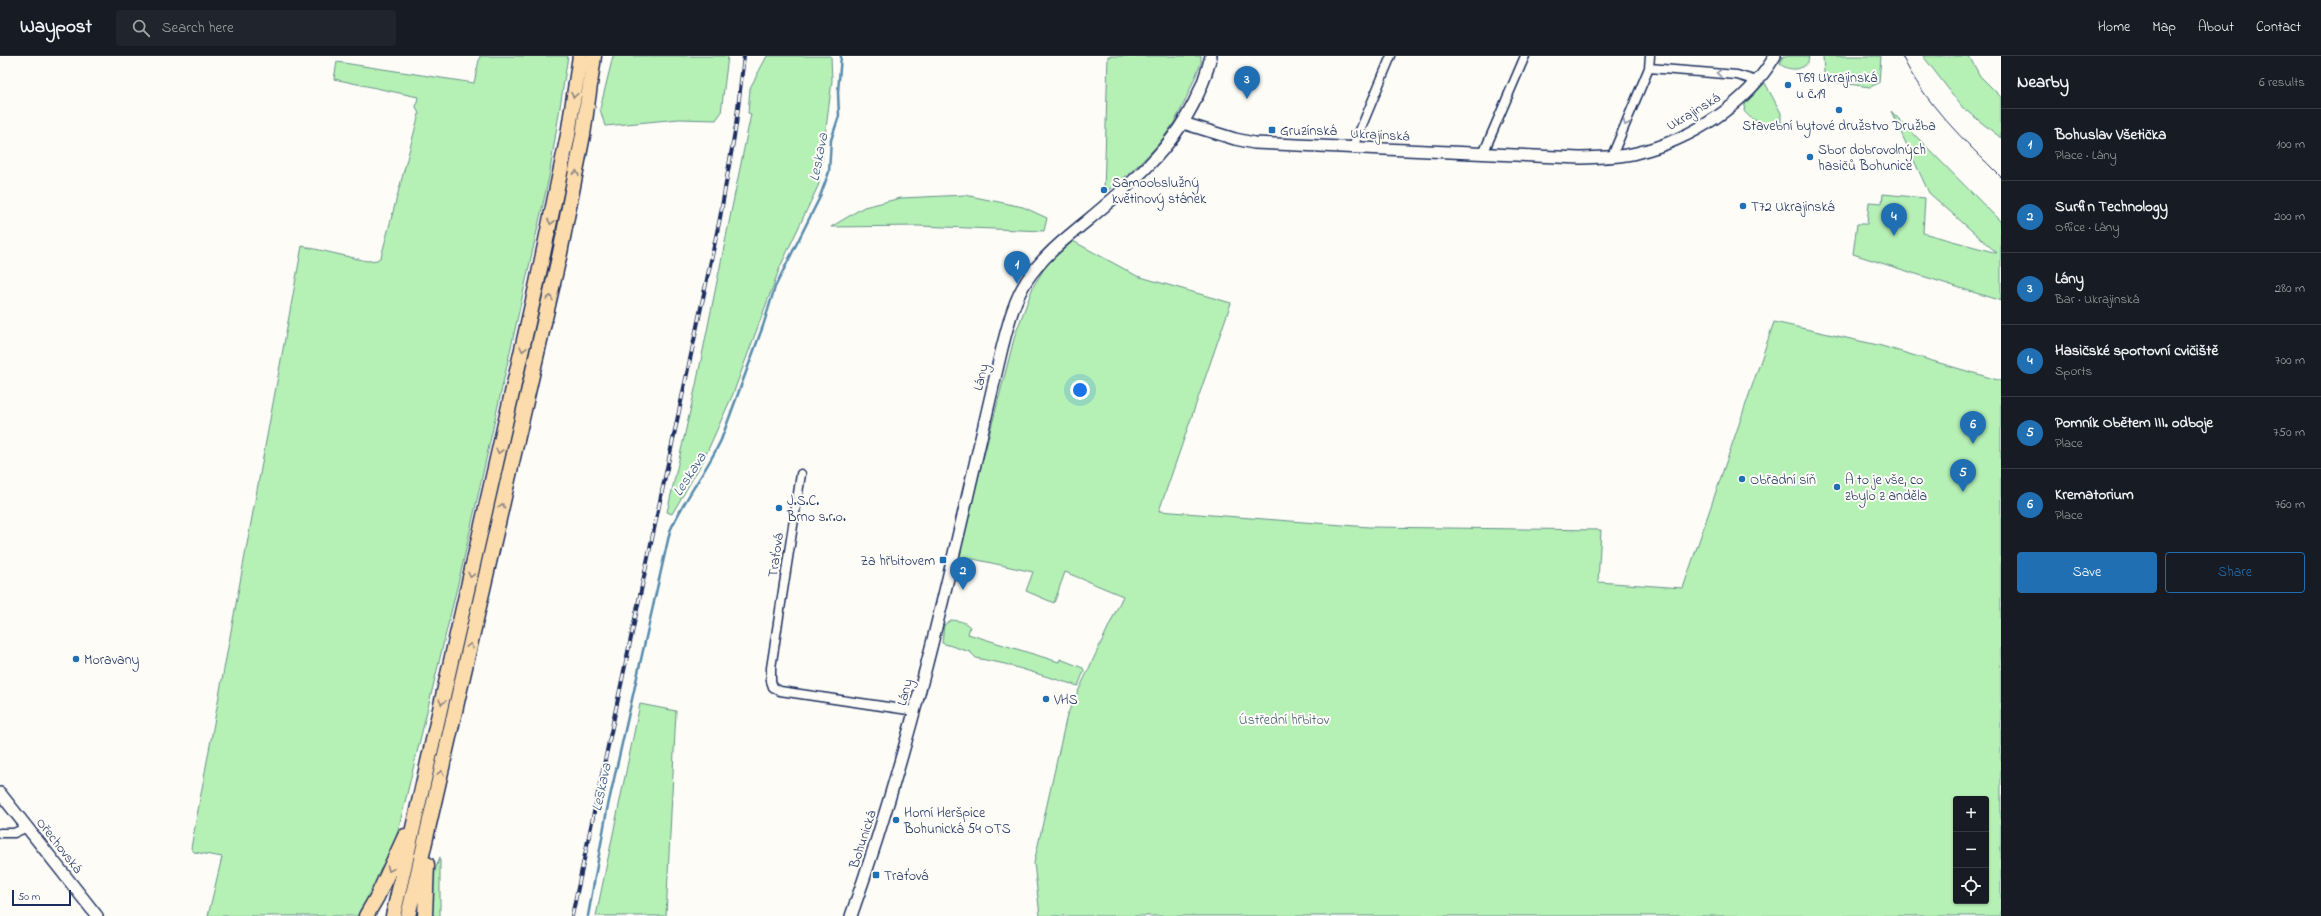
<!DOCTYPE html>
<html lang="en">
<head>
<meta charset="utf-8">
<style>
	body { margin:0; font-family:"Indie Flower",sans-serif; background:#20242c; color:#f1f3f6 }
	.controls { position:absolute; right:12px; bottom:12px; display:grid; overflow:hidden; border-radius:4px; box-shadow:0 1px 3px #0004 }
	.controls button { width:36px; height:36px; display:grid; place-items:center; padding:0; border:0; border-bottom:1px solid #363941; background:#171b24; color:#f1f3f6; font:20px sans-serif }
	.scale { position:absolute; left:12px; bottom:10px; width:59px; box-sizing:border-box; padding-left:4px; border:2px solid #1b2f5e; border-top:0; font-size:11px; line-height:14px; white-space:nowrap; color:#1b2f5e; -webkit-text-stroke:3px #fdfcf7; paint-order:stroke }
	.you { position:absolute; left:1080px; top:334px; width:14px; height:14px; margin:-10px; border:3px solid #fff; border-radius:50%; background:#1a73e8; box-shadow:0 0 0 6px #1a73e833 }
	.badge { display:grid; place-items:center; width:26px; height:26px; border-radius:50%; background:#1f6fb2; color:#fff; font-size:13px; font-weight:700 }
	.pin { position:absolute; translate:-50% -33px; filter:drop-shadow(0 1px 2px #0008) }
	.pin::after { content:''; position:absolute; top:21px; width:14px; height:12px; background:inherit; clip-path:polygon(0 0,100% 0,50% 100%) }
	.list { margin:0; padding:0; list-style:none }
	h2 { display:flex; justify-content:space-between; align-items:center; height:52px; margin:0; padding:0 16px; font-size:17px }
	h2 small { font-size:13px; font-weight:400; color:#9ea1a6 }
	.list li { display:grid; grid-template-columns:26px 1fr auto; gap:12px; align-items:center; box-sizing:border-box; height:72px; padding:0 16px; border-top:1px solid #363941 }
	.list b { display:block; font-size:15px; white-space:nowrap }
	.list p { margin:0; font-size:13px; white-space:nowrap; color:#9ea1a6 }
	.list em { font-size:13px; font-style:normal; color:#9ea1a6 }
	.actions { display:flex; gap:8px; padding:12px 16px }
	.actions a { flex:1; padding:9px 0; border:1px solid #1f6fb2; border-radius:4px; text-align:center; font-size:14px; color:#1f6fb2 }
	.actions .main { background:#1f6fb2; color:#fff }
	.icon { flex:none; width:22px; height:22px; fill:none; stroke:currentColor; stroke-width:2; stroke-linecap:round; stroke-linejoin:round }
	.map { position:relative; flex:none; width:2001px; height:860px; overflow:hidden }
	header { display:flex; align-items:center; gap:24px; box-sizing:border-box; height:56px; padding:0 20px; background:#171b24; border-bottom:1px solid #363941 }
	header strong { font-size:19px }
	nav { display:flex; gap:22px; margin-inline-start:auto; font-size:14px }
	.search { width:280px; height:36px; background:#20242c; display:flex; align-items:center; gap:10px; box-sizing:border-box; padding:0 14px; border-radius:4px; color:#9ea1a6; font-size:15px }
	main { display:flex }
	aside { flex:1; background:#171b24 }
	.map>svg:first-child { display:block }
	.green { fill:#b5f0b5; stroke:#68908a; fill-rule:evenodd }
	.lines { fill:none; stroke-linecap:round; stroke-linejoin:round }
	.stream { stroke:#578bac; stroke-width:2.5 }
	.street-casing { stroke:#1b2f5e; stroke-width:11 }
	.secondary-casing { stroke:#1b2f5e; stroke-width:14 }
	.highway-casing { stroke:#1b2f5e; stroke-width:17 }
	.street { stroke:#fdfcf7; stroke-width:8 }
	.secondary { stroke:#fdfcf7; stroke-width:11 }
	.highway { stroke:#fcdcac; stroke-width:14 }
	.tram { stroke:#1b2f5e; stroke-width:1 }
	.rail-casing { stroke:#1b2f5e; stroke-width:4 }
	.rail { stroke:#fdfcf7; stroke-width:2.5; stroke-dasharray:8; stroke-linecap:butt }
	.oneway { stroke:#8c96aa }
	.oneway2 { stroke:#8c8685 }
	.poi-dot { fill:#1f6fb2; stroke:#fdfcf7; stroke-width:1.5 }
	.labels { text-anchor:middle; stroke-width:4; stroke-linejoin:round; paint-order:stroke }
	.poi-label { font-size:14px; fill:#1b2f5e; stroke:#fdfcf7; text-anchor:start }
	.street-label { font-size:14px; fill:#1b2f5e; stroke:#fdfcf7 }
	.park-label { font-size:14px; fill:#425f74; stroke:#fdfcf7 }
	.water-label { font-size:15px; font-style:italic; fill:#395d85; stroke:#fdfcf7 }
</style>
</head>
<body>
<header>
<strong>Waypost</strong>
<div class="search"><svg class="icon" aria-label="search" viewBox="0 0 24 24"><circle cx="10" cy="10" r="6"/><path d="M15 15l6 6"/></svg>Search here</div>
<nav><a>Home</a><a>Map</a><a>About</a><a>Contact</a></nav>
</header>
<main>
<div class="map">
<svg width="2001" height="860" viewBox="0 0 2001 860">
	<rect width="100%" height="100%" fill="#fdfcf7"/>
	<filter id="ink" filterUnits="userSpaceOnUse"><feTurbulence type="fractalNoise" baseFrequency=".025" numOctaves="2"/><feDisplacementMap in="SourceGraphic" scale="8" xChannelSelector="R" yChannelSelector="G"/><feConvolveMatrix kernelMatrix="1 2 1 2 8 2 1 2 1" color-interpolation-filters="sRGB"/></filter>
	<g filter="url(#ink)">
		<path class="green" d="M480 0H568L549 121 462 511 397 779 370 844 359 860H208L222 801 194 796 191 792 302 190 367 205 377 204 381 201 419 58 416 51 418 41 334 23 337 6 474 27Z
			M613 0H728L721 57 716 64 679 63 605 70 600 53Z
			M767 0H831L832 25 819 128 780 211 733 338 703 405 672 458 667 456 696 329 751 58 748 57 750 32Z
			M1108 0H1201V7C1191 30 1183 54 1169 74 1155 95 1125 123 1104 137Z
			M1783 0H1809L1808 6C1802 15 1788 15 1780 8Z
			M1823 0H1881L1879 27 1870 31 1827 25 1824 17Z
			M1923 0H1969L1980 20 2001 41V82L1963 52Z
			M1765 27 1781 57V68C1766 68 1754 68 1744 55L1745 48Z
			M1891 55 2001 166V245L1853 198 1857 168H1867L1869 146 1882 147 1883 138 1925 142 1923 177 1997 197 1929 137Z
			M965 139 1023 151 1047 162 1044 175 919 170 831 171 864 151 901 142Z
			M1073 185 1137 220 1231 247 1159 455 1369 471 1601 474 1598 526 1683 532 1774 266 1878 289 2001 325V860H1040L1034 807 1067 659 1123 540 1065 516 1054 547 1026 535 1033 516 964 501 961 514 955 512 1015 279 1033 231 1047 208ZM1956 743H1986V845H1956Z
			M951 564C960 565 964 565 970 571L968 578 1059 606 1060 603 1083 612 1084 615 1078 630 1005 608 976 602 970 596 942 587 944 569Z
			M640 648 676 655 666 860H596Z
			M440 801V860H432L430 828Z"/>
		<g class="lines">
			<path class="stream" d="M588 860 607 754 670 475C684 443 706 416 721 384L763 270 775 231 819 143 829 116 831 84 839 60 838 36 841 0"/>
			<g class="street-casing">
				<path id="street" d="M1649 12 1650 0
					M1353 91 1391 0
					M1483 98 1525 0
					M1612 100 1649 12 1737 19 1757 25
					M801 418 771 612V625L773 631 780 635 915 655
					M0 777H14L27 771"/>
			</g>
			<g class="secondary-casing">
				<path id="secondary" d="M1183 67 1235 83 1254 87 1579 102C1597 101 1618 102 1636 97 1691 84 1746 49 1775 0
					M0 737 97 860
					M851 860C917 675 957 483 1002 292 1008 269 1014 244 1027 224 1043 200 1066 182 1088 164 1144 117 1193 75 1211 0"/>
			</g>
			<g class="highway-casing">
				<path id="highway" d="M366 860 377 841 405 780
					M393 860 537 227 568 79 580 0
					M408 860 560 197 583 79 594 0
					M425 860 427 808"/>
			</g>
			<use href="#street" class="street"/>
			<use href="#secondary" class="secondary"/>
			<use href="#highway" class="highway"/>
			<path class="tram" d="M1902 0C1925 48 1964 84 2001 121"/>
			<g class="rail-casing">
				<path id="rail" d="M572 860 720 162 736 69 744 0"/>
			</g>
			<use href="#rail" class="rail"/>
		</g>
		<defs><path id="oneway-chevron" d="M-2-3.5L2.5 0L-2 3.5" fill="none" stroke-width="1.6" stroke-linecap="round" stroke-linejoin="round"/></defs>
		<g class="oneway">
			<use href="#oneway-chevron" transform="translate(1719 17) rotate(-176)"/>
			<use href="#oneway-chevron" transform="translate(1626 67) rotate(113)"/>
		</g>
		<g class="oneway2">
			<use href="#oneway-chevron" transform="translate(574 39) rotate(99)"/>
			<use href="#oneway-chevron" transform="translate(576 117) rotate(-79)"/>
			<use href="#oneway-chevron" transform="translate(551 166) rotate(102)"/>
			<use href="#oneway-chevron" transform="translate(550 242) rotate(-77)"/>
			<use href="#oneway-chevron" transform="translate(523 293) rotate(103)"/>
			<use href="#oneway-chevron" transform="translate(499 395) rotate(103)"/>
			<use href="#oneway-chevron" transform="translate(502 450) rotate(-77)"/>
			<use href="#oneway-chevron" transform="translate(471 519) rotate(103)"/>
			<use href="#oneway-chevron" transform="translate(470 590) rotate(-77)"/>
			<use href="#oneway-chevron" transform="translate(442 646) rotate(103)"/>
			<use href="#oneway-chevron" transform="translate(441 717) rotate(-77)"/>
			<use href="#oneway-chevron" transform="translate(390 813) rotate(114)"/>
		</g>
	</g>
	<g class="poi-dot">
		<circle cx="1788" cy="29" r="4"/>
		<circle cx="1839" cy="54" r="4"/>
		<rect x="1268" y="70" width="8" height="8" rx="2"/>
		<circle cx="1810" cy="101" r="4"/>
		<circle cx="1104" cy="134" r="4"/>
		<circle cx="1743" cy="150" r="4"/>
		<circle cx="1742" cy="423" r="4"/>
		<circle cx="1837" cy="431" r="4"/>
		<circle cx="779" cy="452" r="4"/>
		<rect x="939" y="500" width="8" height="8" rx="2"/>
		<circle cx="76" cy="603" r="4"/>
		<circle cx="1046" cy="643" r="4"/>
		<circle cx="896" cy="764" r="4"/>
		<rect x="872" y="815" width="8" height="8" rx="2"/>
	</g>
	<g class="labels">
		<g class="poi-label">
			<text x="1796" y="26">T69 Ukrajinská<tspan x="1796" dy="16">u č.19</tspan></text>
			<text x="1839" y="74" text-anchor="middle">Stavební bytové družstvo Družba</text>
			<text x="1280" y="79">Gruzínská</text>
			<text x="1818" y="98">Sbor dobrovolných<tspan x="1818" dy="16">hasičů Bohunice</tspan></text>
			<text x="1112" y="131">Samoobslužný<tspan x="1112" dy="16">květinový stánek</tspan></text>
			<text x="1751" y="155">T72 Ukrajinská</text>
			<text x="1750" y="428">Obřadní síň</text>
			<text x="1845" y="428">A to je vše, co<tspan x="1845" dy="16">zbylo z anděla</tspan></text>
			<text x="787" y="449">J.S.C.<tspan x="787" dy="16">Brno s.r.o.</tspan></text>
			<text x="935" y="509" text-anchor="end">Za hřbitovem</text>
			<text x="84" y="608">Moravany</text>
			<text x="1054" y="648">VHS</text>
			<text x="904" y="761">Horní Heršpice<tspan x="904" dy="16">Bohunická 54 OTS</tspan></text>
			<text x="884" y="824">Traťová</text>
		</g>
		<g class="street-label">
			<text transform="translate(1693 55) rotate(-31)" y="5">Ukrajinská</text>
			<text transform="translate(1380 78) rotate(3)" y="5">Ukrajinská</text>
			<text transform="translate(980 321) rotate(-77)" y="5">Lány</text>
			<text transform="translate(775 499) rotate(-82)" y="5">Traťová</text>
			<text transform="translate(904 636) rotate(-76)" y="5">Lány</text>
			<text transform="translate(862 783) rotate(-72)" y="5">Bohunická</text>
			<text transform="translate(60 789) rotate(52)" y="5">Ořechovská</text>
		</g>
		<g class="park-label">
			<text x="1284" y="668">Ústřední hřbitov</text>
		</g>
		<g class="water-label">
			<text transform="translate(818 101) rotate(-79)" y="5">Leskava</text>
			<text transform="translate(689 418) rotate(-57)" y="5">Leskava</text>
			<text transform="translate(601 731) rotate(-78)" y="5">Leskava</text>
		</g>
	</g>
</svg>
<div class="controls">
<button>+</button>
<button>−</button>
<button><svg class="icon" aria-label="locate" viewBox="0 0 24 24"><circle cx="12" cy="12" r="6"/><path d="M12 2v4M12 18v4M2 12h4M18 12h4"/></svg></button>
</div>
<div class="scale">50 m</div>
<div class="you"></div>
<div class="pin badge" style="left:1017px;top:228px">1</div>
<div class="pin badge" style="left:963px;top:534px">2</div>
<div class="pin badge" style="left:1247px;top:43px">3</div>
<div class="pin badge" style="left:1894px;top:180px">4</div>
<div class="pin badge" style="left:1963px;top:436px">5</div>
<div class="pin badge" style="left:1973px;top:388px">6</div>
</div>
<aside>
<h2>Nearby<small>6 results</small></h2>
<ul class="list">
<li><span class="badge">1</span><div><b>Bohuslav Všetička</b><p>Place · Lány</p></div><em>100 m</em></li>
<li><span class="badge">2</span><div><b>Surfin Technology</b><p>Office · Lány</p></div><em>200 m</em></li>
<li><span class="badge">3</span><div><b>Lány</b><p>Bar · Ukrajinská</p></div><em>280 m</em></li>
<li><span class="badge">4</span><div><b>Hasičské sportovní cvičiště</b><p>Sports</p></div><em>700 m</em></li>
<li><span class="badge">5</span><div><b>Pomník Obětem III. odboje</b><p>Place</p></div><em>750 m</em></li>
<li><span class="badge">6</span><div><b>Krematorium</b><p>Place</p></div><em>760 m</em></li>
</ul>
<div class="actions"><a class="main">Save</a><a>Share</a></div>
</aside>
</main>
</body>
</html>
